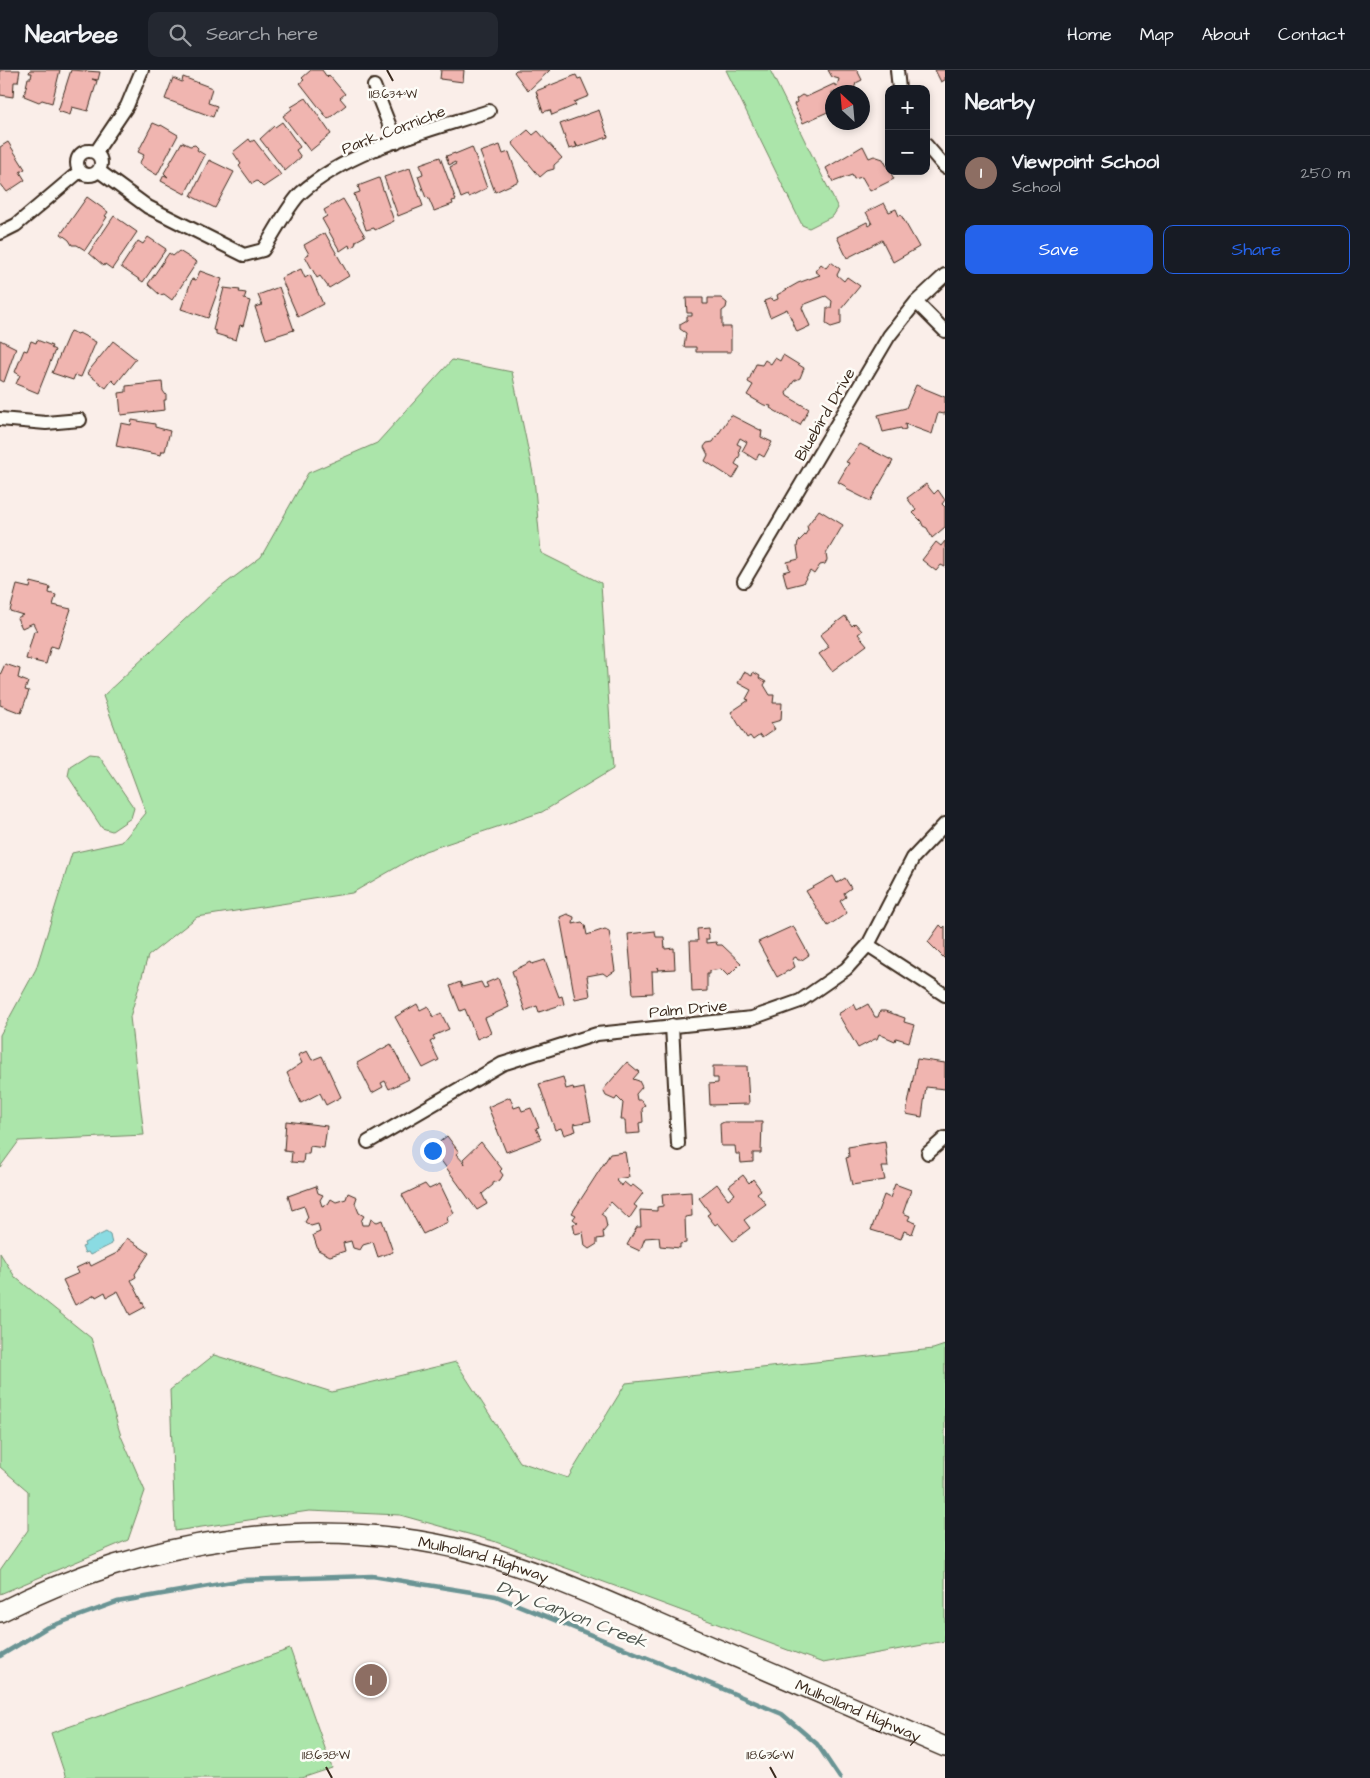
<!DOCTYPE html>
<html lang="en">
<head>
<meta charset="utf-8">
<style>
	body { margin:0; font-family:"Architects Daughter",sans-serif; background:#242831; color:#f1f3f6 }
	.controls { position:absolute; right:15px; top:15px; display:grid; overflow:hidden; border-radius:10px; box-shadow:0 2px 8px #0003 }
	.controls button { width:45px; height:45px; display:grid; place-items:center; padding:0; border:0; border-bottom:1px solid #363941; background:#171b24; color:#f1f3f6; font:25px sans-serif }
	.compass { position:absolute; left:825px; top:15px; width:45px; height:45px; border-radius:50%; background:#171b24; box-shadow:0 2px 8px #0003; rotate:334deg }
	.you { position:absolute; left:432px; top:1080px; width:18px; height:18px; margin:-12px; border:4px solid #fff; border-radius:50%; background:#1a73e8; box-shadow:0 0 0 8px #1a73e833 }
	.badge { display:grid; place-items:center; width:32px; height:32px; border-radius:50%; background:#2563eb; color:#fff; font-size:16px; font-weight:700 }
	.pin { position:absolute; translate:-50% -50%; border:2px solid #fff; box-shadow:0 1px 5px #0006 }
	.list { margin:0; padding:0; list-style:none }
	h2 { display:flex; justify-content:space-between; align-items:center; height:65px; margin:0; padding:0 20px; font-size:21px }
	h2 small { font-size:16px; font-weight:400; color:#9ea1a6 }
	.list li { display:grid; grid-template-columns:32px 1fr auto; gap:15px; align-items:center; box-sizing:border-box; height:75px; padding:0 20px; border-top:1px solid #363941 }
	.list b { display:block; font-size:19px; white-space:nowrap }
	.list p { margin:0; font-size:16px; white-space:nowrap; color:#9ea1a6 }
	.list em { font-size:16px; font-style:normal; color:#9ea1a6 }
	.actions { display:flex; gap:10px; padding:15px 20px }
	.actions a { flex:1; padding:11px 0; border:1px solid #2563eb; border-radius:10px; text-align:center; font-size:18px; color:#2563eb }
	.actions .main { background:#2563eb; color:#fff }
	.icon { flex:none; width:28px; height:28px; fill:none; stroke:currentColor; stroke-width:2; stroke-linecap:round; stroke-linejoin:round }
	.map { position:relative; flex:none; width:945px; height:1708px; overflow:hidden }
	header { display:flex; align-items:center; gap:30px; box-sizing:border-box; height:70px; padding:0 25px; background:#171b24; border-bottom:1px solid #363941 }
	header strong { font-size:24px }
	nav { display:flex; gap:28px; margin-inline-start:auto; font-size:18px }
	.search { width:350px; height:45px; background:#242831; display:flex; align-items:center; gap:12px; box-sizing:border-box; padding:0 18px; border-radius:10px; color:#9ea1a6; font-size:19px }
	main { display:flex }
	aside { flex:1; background:#171b24 }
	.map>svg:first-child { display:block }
	.green { fill:#abe5aa; stroke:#738864 }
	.water { fill:#8adbe2; stroke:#6a9494 }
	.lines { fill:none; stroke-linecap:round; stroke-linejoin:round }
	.stream { stroke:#6a9494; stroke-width:4.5 }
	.building { fill:#f0b5b0; stroke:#3b2a1e }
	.minor-casing { stroke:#3b2a1e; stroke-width:16 }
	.secondary-casing { stroke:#3b2a1e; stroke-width:22 }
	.minor { stroke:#fdfcf7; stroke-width:12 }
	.secondary { stroke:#fdfcf7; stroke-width:19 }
	.ticks { fill:none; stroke:#3b2a1e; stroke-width:2 }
	.labels { text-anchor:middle; stroke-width:5; stroke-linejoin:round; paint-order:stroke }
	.street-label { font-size:16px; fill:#3b2a1e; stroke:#fdfcf7 }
	.water-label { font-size:18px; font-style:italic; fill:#4f564f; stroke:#fdfcf7 }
	.ticks-label { font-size:12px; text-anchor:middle; fill:#3b2a1e; stroke:#fdfcf7; stroke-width:5; stroke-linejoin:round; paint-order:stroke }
</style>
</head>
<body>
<header>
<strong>Nearbee</strong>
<div class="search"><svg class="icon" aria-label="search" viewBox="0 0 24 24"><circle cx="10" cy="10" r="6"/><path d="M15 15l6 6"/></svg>Search here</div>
<nav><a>Home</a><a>Map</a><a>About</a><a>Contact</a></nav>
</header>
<main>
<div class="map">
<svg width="945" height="1708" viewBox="0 0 945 1708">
	<rect width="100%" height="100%" fill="#faeee9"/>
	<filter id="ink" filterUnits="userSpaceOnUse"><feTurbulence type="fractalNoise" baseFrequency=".02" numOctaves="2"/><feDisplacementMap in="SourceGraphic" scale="10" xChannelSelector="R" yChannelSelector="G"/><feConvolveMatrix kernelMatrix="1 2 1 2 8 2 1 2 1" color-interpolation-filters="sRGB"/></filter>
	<g filter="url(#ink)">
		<path class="green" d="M726 0H770L838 138 833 146 809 158 802 155Z
			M452 290 512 302 534 408 541 483 601 513 613 699 542 742 425 781 352 823 197 847 148 886 130 947 144 1065 19 1071 0 1097V965L36 899 72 783 122 772 146 743 103 626 213 523 261 487 308 403 377 373Z
			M89 684 98 685 134 738 131 748 112 761 102 758 68 706 70 696Z
			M0 1183 15 1207 91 1268 121 1366 145 1421 128 1470 0 1524V1500L28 1460V1421L0 1397Z
			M945 1275V1571L823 1593 493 1471 400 1445 309 1441 175 1461 170 1320 214 1285 332 1322 456 1292 520 1392 568 1408 626 1313 933 1279Z
			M290 1579 332 1698 302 1708H66L51 1663Z"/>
		<path class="water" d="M106 1162 110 1165 112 1174 90 1185 88 1182 85 1183 82 1177 85 1176 84 1173Z"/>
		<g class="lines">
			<path class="stream" d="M0 1586 46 1558 117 1532 243 1510 372 1506 496 1526 716 1616 782 1644 817 1674 840 1708"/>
		</g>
		<path class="building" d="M0 0H20L18 12H14L13 27 0 25Z
			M30 0H60L52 33 42 30 39 32 24 26 28 8H31L32 3H29Z
			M71 0 100 2 98 10 92 9 97 11 88 41 72 37 70 45 58 41Z
			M311 0H322L327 7 329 5 345 24 340 28 346 35 328 49 300 13 304 10 302 8Z
			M441 0H464L463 12 440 9Z
			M516 0H550L528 21 514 2Z
			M828 0H857L862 10 856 13 853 22H832V40L803 53 794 34 797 32 796 29 802 25 806 27 834 14 837 16 839 9 832 7Z
			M935 0H945V10L941 12Z
			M576 5 578 9 581 8 589 26 574 32 576 35 552 45 550 40 543 42 536 21Z
			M183 7 212 18 208 33 217 36 213 47 165 29 173 8 182 12Z
			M306 28 331 64 310 81 283 46 292 39 291 37Z
			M599 40 608 67 578 77 575 72 577 77 569 79 560 54Z
			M282 52 300 77 296 80 301 87 285 101 260 69 274 56 275 57Z
			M153 53 160 56 161 55 178 65 157 105 139 94 144 85 138 82Z
			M528 60 533 65 538 61 562 88 554 95V99L547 101 540 107 512 73Z
			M249 69 251 72 254 70 281 105 263 117 257 111 252 114 239 96 241 94 233 82Z
			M8 72 25 99 20 102 25 110 7 122 0 113V77Z
			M182 72 190 76 195 75 198 78 197 80 205 85 185 124 161 111 164 105 168 107 164 103Z
			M500 75 503 84 509 82 519 111 495 122 480 82Z
			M863 76 869 88 874 86 883 89 894 109 870 121 862 107 854 109 852 105 833 112 826 98Z
			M472 77 487 118 469 127 468 125 461 128 450 97 456 94 455 92 449 95 446 86 455 83V84Z
			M440 87 456 130 452 131 453 134 434 141 428 127 426 128 418 106 423 104 420 94Z
			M209 90 234 102 215 138 191 126Z
			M410 98 423 136 398 146 384 107Z
			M379 108 394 151 375 160 374 158 366 160 354 124 360 122 358 116Z
			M87 127 108 142 105 146 107 147 85 180 77 175H72L69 170 61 164Z
			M343 129 365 166 356 171 355 175 350 178 349 175 340 181 322 149 327 146 324 140Z
			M884 133 889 142 896 139 899 146 901 145 919 177 893 192 882 170 847 188 837 167 867 152 869 156 872 154 866 142Z
			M114 146 137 162 112 199 105 194 104 196 89 183Z
			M325 163 349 206 329 218 320 206 317 208 305 186 309 184 304 175Z
			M148 167 166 179 143 212 121 197 138 171 143 174Z
			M179 181 197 192 172 230 164 224 160 225 148 214 169 183 173 186Z
			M831 192 840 199 837 205 844 211 847 207 860 216 841 239V254L831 257 826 254 827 238H831L832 231 826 226 803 235 802 238 810 256 797 262 787 239 770 247 764 231 772 228 773 231 778 229 777 225 798 213 820 205 815 201 821 194 826 198Z
			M301 199 305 208 310 205 323 234 298 247 281 208Z
			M200 201 222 209 208 248 181 239 192 209 196 210Z
			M279 217 294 260 266 269 255 237 262 235 258 225Z
			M224 218 240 220 239 222 246 223 244 229 250 231 243 256 240 255 236 270 216 264V261L213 260Z
			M686 228H703V234H708V228H721L727 233 726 238 722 241V257H731V282H696V277H684L686 263 680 259V254L687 250V246H692V243H687Z
			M70 261 78 264 79 263 96 272 81 307 75 305 73 310 52 303Z
			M0 270 16 278 4 312 0 310Z
			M37 270 52 276 51 278 55 280 38 323 16 314 20 305 15 302 24 280 27 281 31 271 36 273Z
			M113 271 136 289 116 314 112 310 106 318 87 303Z
			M783 285 804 298 800 308 794 311 786 323 787 326 809 339 800 355 770 338 771 336 764 335 747 325 753 315 748 312 756 294 762 295 765 290 771 294 775 288 780 291Z
			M162 312 163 321 166 325V330H164L165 340 121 345 119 323 126 322V316Z
			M916 315 945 327V344L938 343 932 364 905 354 906 359 902 360 901 358 883 362 878 345 906 338Z
			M731 345 762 361 761 367 772 372 764 387 759 384 756 390 742 381 747 372 740 368 737 374 741 376 739 380 740 385 735 394 740 397 733 409 705 391 708 385 704 377 707 373 713 372Z
			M132 350 155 354V357L170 361 165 381H162L161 385 116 376 121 353 131 355Z
			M860 374 893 391 870 431 846 419 847 417 838 412 849 393 846 392Z
			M926 414 934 424 938 420 945 430 942 434 945 437V457L932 468 927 458 923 456 921 451 913 443 916 440 907 428Z
			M819 440 843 455 826 484 827 490 825 494 820 495 814 504 810 501 803 513 787 517 783 502 790 500 787 492 799 489 797 477 798 472 805 465 808 460 807 456Z
			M945 471V497L941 495 936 501 922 490 936 472 941 476Z
			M31 512 50 517 49 523 56 525 53 535 71 539 58 578 51 576 46 594 26 589 34 561H37L33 553 22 558 17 548 23 545 10 541 17 515 30 518Z
			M845 546 852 556 855 553 862 561 858 564 867 575 832 601 819 584 829 577 820 565Z
			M5 594 20 599 18 608 28 612 25 620 29 621 21 643 0 635V605Z
			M744 602 752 606 753 602 760 606 759 608 766 612 764 615 770 625H774L773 633H782L781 650 771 653 775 659 762 668 760 665 753 670 750 666 747 668 731 642 749 630 746 629 751 620 738 613Z
			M833 806 837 813 845 808 851 818 844 823 846 827 840 831 847 843 828 856 806 821Z
			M567 844 574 847 573 854 582 852 585 855 587 865 605 859 609 861 615 901 607 906 603 903 587 906 590 926 575 929 560 847Z
			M940 855 943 858 945 856V889L928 872Z
			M793 856 809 885 802 890H798L796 887 792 889 795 897 777 907 758 872Z
			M708 858 709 869H706V873L716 872 717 875H722L741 893 728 906 721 899 709 901V904H707V921L692 922 690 871H698L697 859Z
			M655 861 656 867H664L665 879 674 878 675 899 659 900 658 897V901H652L653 923 633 924 628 864Z
			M545 890 559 927 562 926 564 934 539 942 537 936 525 941 512 901 531 892 532 894Z
			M498 908 509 937 485 948 491 963 477 969 465 939 460 941 450 916 460 912 462 917 481 912 484 918 488 917 486 913Z
			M417 934 420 940 428 936 433 947 441 943 449 959 433 966 435 969 430 972 439 990 423 998 395 947Z
			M854 934 857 940 868 934 875 947H878L880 941H885L905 948 904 952 914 955 909 972 896 968 895 971 879 964 877 969H875L858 978 838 944Z
			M391 974 409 1009 389 1019 385 1011 381 1013 383 1017 372 1023 357 993Z
			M307 981 312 990 322 986 341 1027 326 1035 320 1023 301 1033 287 1003 302 993 298 985Z
			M917 989 945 993V1019L926 1017 922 1047 906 1044Z
			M627 992 639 1002 633 1009 639 1011 642 1017 636 1024 637 1030H641L645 1035 642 1039 643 1052 639 1053 640 1063 626 1064 625 1050H621L623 1033 617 1027 615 1030 606 1026 603 1020Z
			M713 996H747L749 1034 710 1035 709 1014 718 1013V1008H713Z
			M563 1007 566 1019 573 1017 574 1020 584 1018 591 1051 574 1054 576 1061 564 1065 561 1058 555 1060 539 1014Z
			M510 1027 514 1038 520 1036 522 1041 531 1038 539 1057 536 1058 541 1069 506 1082 488 1037Z
			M286 1051 327 1056 324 1078 310 1076 309 1084H304L303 1093 291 1092 292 1082 284 1081Z
			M724 1052H762L761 1083H753V1092L741 1093 740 1084H736L735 1076H721L720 1054Z
			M447 1066 459 1082 456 1084 465 1094 463 1089 481 1072 502 1099 500 1101 503 1105 500 1110 493 1113V1115L482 1124 487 1134 477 1140 432 1078Z
			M885 1071 888 1097H882L885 1110 852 1115 846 1088 849 1087 848 1077Z
			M625 1082 629 1107 616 1109 617 1112 622 1116 624 1112 630 1117 633 1115 643 1123 634 1135 637 1137 629 1149 611 1132 601 1144 605 1147 607 1157 603 1162 604 1168 597 1169V1174L589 1179 585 1176 583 1162 575 1164 573 1154 578 1153 573 1149 576 1145 572 1143 610 1084Z
			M743 1105 749 1113 753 1109 761 1120 757 1123 766 1134 744 1150 750 1158 733 1171 718 1153 715 1155 707 1145 710 1143 699 1128 717 1114 728 1129 735 1124 729 1116Z
			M425 1114 429 1119 440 1114 454 1143 447 1147 448 1152 423 1164 402 1125Z
			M895 1114 911 1120 903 1143 910 1146 908 1150 916 1153 912 1164 904 1161 901 1169 871 1160 884 1125 890 1128Z
			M316 1116 318 1123 323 1125 320 1130 322 1136 328 1134 331 1129 336 1132 346 1129 348 1123 357 1127 355 1133 359 1143 364 1146 361 1151 362 1155H369L371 1149 377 1152 382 1150 393 1182 378 1187 373 1172 363 1175 360 1180 353 1178 351 1171 343 1173 345 1181 330 1186 318 1180 313 1165 320 1162 318 1154 311 1156 305 1152 308 1147 304 1136 292 1140 288 1126Z
			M691 1122 692 1146 685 1147 686 1173 680 1174V1178L660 1176 659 1167 645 1168 640 1181 627 1175 637 1157H641L640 1140 657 1141V1137L663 1136 662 1124Z
			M127 1168 149 1183 135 1204 136 1207 131 1210 145 1237 130 1245 118 1221 107 1227 105 1222 96 1227 95 1225 75 1235 63 1210 79 1203 76 1198 89 1192 91 1196 117 1183Z"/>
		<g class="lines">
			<g class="minor-casing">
				<path id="minor" d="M897 0 899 19
					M374 16 396 72
					M926 75 945 97
					M77 93a12 12 0 1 1 24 0a12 12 0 1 1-24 0Z
					M96 82 127 36 142 0
					M99 101 148 137 244 185 263 180C273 165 289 134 301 123 350 79 428 61 489 41
					M0 163 16 155 80 101
					M916 232 945 261
					M0 349 46 353 80 350
					M744 511 889 266 916 232 945 205
					M868 875 945 925
					M672 955 678 1074
					M368 1072 502 994 597 964 752 948 800 931 846 899 868 875 913 788 945 754
					M928 1083 945 1068"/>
			</g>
			<g class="secondary-casing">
				<g id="secondary">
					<path id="s1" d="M0 1542C144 1469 313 1441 472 1482 546 1502 617 1536 687 1566 773 1603 859 1640 945 1677"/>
				</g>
			</g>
			<use href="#minor" class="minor"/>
			<use href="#secondary" class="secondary"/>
		</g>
	</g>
	<path class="ticks" d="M387 0 393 11M326 1697 332 1708M770 1697 776 1708"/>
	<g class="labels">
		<g class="street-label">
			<text transform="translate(393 59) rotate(-21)" y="6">Park Corniche</text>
			<text transform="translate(824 344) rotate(-60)" y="6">Bluebird Drive</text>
			<text transform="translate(688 938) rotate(-5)" y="6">Palm Drive</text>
			<text dy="6" stroke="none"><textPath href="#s1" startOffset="499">Mulholland Highway</textPath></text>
			<text dy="6" stroke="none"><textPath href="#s1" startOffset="904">Mulholland Highway</textPath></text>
		</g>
		<g class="water-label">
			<text transform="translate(572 1544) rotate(21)" y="6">Dry Canyon Creek</text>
		</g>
	</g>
	<g class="ticks-label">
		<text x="393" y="28">118.634°W</text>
		<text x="326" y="1689">118.638°W</text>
		<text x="770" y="1689">118.636°W</text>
	</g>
</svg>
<div class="controls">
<button>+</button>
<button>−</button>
</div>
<svg class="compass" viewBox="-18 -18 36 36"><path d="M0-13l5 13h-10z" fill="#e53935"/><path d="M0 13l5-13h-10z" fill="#9ea1a6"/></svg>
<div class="you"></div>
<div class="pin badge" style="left:371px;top:1610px;background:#8d6e63">1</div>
</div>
<aside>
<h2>Nearby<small></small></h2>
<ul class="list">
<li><span class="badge" style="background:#8d6e63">1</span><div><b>Viewpoint School</b><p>School</p></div><em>250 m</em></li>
</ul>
<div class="actions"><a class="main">Save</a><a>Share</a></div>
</aside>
</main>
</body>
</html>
